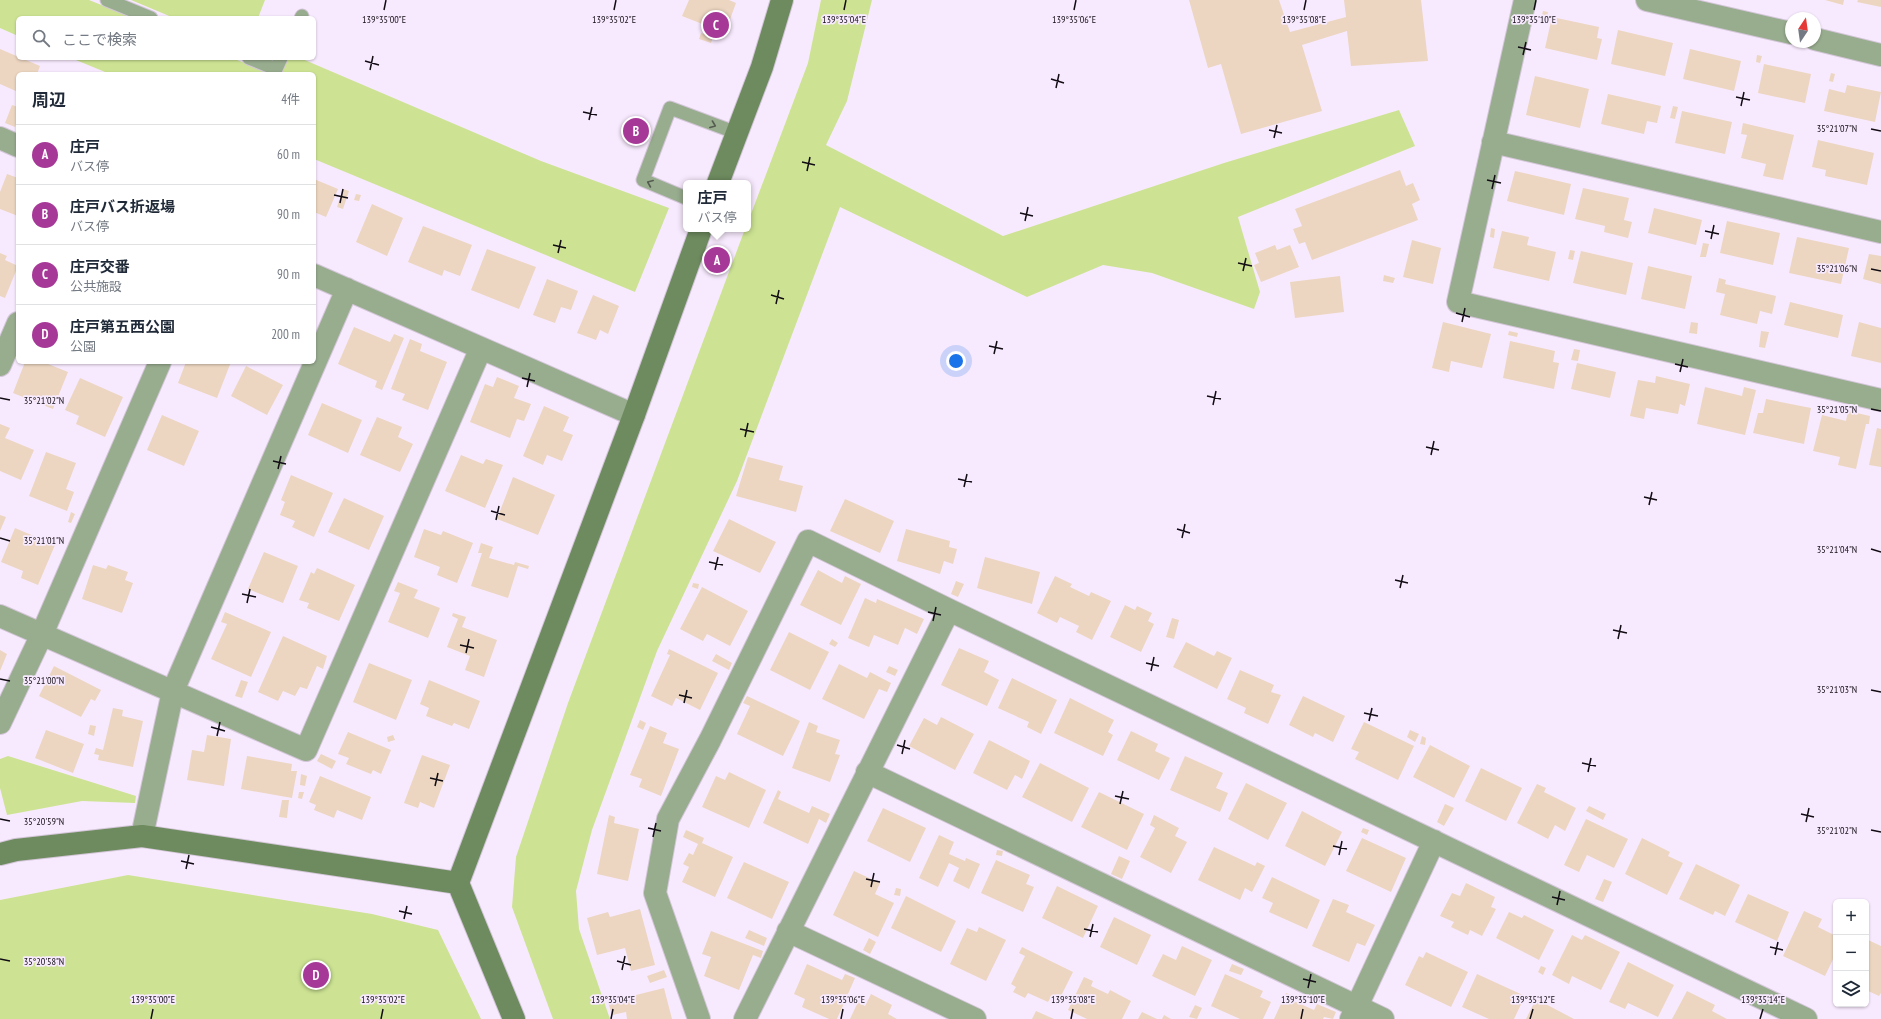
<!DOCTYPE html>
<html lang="ja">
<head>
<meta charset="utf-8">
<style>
	body { margin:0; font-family:"PT Sans Narrow","Noto Sans JP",sans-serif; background:#f6f6f7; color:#1f2937 }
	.controls { position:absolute; right:12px; bottom:12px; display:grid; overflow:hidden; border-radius:6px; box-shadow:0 1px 3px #0004 }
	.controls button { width:36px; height:36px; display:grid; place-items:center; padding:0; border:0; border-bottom:1px solid #e0e1e3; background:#fff; color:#1f2937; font:20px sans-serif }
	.compass { position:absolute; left:1785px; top:12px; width:36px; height:36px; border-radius:50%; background:#fff; box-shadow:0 1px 3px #0004; rotate:13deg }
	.you { position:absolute; left:956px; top:361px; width:14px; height:14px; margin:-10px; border:3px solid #fff; border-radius:50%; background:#1a73e8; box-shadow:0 0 0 6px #1a73e833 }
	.badge { display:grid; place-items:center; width:26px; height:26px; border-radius:50%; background:#a63897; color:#fff; font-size:13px; font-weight:700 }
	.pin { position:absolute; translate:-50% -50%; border:2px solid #fff; box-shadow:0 1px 4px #0006 }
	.popup { position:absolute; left:683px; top:180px; width:68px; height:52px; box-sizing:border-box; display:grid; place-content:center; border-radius:6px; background:#fff; filter:drop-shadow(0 1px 3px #0005); font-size:13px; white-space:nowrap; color:#747a83 }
	.popup b { font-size:15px; color:#1f2937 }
	.popup::after { content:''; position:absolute; left:50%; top:100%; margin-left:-8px; border:8px solid transparent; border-top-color:#fff }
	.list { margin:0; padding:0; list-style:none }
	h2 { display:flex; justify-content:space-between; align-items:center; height:52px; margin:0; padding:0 16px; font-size:17px }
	h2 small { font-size:13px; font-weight:400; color:#747a83 }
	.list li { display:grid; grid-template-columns:26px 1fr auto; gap:12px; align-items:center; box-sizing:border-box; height:60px; padding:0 16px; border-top:1px solid #e0e1e3 }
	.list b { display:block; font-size:15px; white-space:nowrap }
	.list p { margin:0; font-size:13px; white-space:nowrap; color:#747a83 }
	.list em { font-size:13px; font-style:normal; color:#747a83 }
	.icon { flex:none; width:22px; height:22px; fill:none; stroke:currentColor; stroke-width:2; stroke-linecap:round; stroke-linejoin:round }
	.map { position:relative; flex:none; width:1881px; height:1019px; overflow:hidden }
	.search { position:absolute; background:#fff; box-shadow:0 1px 3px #0004; left:16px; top:16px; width:300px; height:44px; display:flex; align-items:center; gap:10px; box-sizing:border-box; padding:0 14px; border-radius:6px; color:#747a83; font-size:15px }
	.panel { position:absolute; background:#fff; box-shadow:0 1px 3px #0004; left:16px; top:72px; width:300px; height:292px; border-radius:6px }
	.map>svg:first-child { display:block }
	.green { fill:#cde393 }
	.building { fill:#ecd6c1 }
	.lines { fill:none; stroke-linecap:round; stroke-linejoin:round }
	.lane-casing { stroke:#d3c6d8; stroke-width:15 }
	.street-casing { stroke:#d3c6d8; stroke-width:24 }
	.secondary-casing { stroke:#d3c6d8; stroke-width:24 }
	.lane { stroke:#98ac8e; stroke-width:13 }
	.street { stroke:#98ac8e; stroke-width:22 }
	.secondary { stroke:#6e8b5f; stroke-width:22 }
	.oneway { stroke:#545c50 }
	.ticks { fill:none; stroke:#110c13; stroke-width:1.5 }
	.ticks-label { font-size:10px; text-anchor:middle; fill:#110c13; stroke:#f8eafe; stroke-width:3.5; stroke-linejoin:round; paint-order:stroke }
</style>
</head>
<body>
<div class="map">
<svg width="1881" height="1019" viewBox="0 0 1881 1019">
	<rect width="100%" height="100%" fill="#f8eafe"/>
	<path class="green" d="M0 0H89L134 18H18V36L0 28Z
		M131 0H265L258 18H174Z
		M821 0H872L847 101 826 145 1003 236 1224 163 1399 110 1415 146 1238 217 1260 292 1254 309 1152 273 1103 265 1027 297 840 207 737 481 657 651 592 830 576 891 579 929 610 1019H553L512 907 516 857 568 703 745 229H748V222L808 63Z
		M71 58H232L272 74H110Z
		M288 58H300L541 161 669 208 635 292 314 159V74H277Z
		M8 756 136 796 135 803 82 801 7 815 0 788V759Z
		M128 875 372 914 438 930 481 1019H0V900Z"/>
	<path class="building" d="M689 0H729L736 3 725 33 682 16Z
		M1189 0H1279L1290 32 1346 17 1344 0H1421L1428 61 1351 66 1347 31 1302 45 1322 111 1241 134 1221 64 1208 68Z
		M1825 0H1844L1843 5Z
		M1858 0H1881V7L1857 2Z
		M1543 11 1548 12 1546 20 1541 19Z
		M1552 17 1599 27 1597 38 1602 39 1597 60 1545 48Z
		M1618 30 1673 43 1665 76 1611 64Z
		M701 33 713 37 711 43 699 39Z
		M0 49 40 66 37 74H18V92L0 84Z
		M1690 49 1741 61 1734 91 1683 79Z
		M1757 55 1762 56 1760 63 1756 62Z
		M1764 64 1811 74 1805 103 1758 93Z
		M1831 73 1835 74 1833 82 1829 81Z
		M1535 76 1589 89 1580 128 1526 115Z
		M1847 85 1881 92 1875 122 1824 111 1829 89 1845 93Z
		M1608 94 1661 106 1657 123 1647 121 1644 134 1601 124Z
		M12 105 18 107V119L15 127 5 123Z
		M1673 106 1678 107 1675 119 1670 118Z
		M1682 111 1732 122 1725 154 1675 143Z
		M1743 123 1794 135 1783 180 1763 176 1766 164 1741 158 1747 135 1741 134Z
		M1818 140 1874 153 1867 185 1825 176 1826 170 1812 167Z
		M1400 170 1406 186 1413 183 1420 200 1412 204 1418 220 1312 260 1305 242 1299 244 1293 229 1302 226 1295 209Z
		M1515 171 1571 184 1564 215 1507 201Z
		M7 174 18 178V216L0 209V192Z
		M314 179 338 189 326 217 314 212Z
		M1583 188 1629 198 1624 220 1632 222 1628 238 1604 232 1605 226 1575 219Z
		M343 189 349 191 343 209 337 207Z
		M356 194 361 195 359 201 354 200Z
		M372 204 403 218 387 256 356 242Z
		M1654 208 1702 220 1696 245 1648 233Z
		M1727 221 1780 233 1773 265 1720 253Z
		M423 226 472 245 460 276 444 270 442 276 408 262Z
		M1491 228 1495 229 1494 238 1490 237Z
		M1502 231 1529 237 1527 245 1556 252 1549 281 1493 268Z
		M1797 237 1849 248 1841 284 1789 273Z
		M1412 240 1441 248 1433 284 1403 277Z
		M1703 243 1709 244 1706 257H1700Z
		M1275 245 1277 250 1290 245 1299 267 1261 282 1254 265 1259 263 1255 253Z
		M487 249 536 267 519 309 471 290Z
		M1570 250 1575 251 1573 260 1568 259Z
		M1581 251 1633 263 1626 295 1573 283Z
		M0 253 7 256 5 260 18 266 5 298 0 296Z
		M1869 254 1881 256V284L1863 279Z
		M1648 266 1692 276 1685 309 1641 299Z
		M1384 275 1395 278 1393 283 1383 281Z
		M1340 276 1344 312 1295 318 1290 282Z
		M1719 278 1726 280 1725 284 1776 296 1772 314 1760 311 1757 324 1720 315 1725 294 1716 292Z
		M547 279 578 291 571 310 561 307 555 323 533 315Z
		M593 295 619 306 608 334 600 330 596 340 577 333Z
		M1790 302 1843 315 1838 338 1784 325Z
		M1443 322 1491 334 1482 368 1451 361 1449 372 1432 368Z
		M1691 322 1698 323 1697 334 1689 333Z
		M1859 322 1881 328V363L1851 356Z
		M354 327 390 342 394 334 404 338 382 390 375 387 377 381 338 364Z
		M1509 331 1518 333 1517 337 1508 335Z
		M1761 331 1769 332 1765 348 1759 347Z
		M410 339 422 344 420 351 447 362 428 410 402 400 405 394 391 389Z
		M1510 341 1555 351 1553 362 1559 363 1554 389 1503 378Z
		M1574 349 1580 350 1578 361 1571 360Z
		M25 362H43L68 372 53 409 13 393Z
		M186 362H231L217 398 178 383Z
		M1577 363 1616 372 1610 398 1571 389Z
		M246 366 283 385 267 415 231 396Z
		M1656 376 1690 384 1685 406 1680 404 1678 414 1646 408 1644 419 1630 416 1638 380 1655 383Z
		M497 377 519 386 514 398 531 404 524 421 517 419 510 438 470 422 485 384 493 387Z
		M80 378 123 397 105 437 76 424 79 416 65 410Z
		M1705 387 1742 396 1744 387 1756 390 1745 435 1697 424Z
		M1766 399 1811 408 1804 444 1753 433 1758 413H1763Z
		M322 403 362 420 348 453 308 435Z
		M544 406 569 417 563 431 573 435 562 461 547 455 543 465 523 456Z
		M1848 411 1870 416 1869 424H1866L1856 469 1838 465 1840 457 1813 451 1822 415 1846 421Z
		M162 415 199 431 184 466 147 450Z
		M377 417 402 427 398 437 413 444 400 472 360 455Z
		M0 424 10 428 5 438 34 450 21 480 0 471Z
		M1877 428 1881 429V467L1869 465Z
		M46 452 76 463 66 489 74 492 67 511 29 496Z
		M461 455 483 464 486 459 503 465 485 508 445 491Z
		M748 457 783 466 779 480 803 486 796 512 736 496Z
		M291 475 333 493 314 537 292 527 295 521 280 515 285 502 281 500Z
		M513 477 555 495 538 535 497 519Z
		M344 498 384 516 369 550 328 532Z
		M845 499 894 521 880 553 830 531Z
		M71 512 75 514 71 523 68 522Z
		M0 515 6 517 0 531Z
		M729 519 776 542 760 573 713 551Z
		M15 528 55 545 38 585 21 578 23 571 1 562Z
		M424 529 441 535 443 531 473 543 457 583 437 575 440 567 414 557Z
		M906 529 950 541 949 547 957 549 953 564 944 561 940 574 897 561Z
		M481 543 493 547 489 558 514 565 515 562 529 566 528 569 518 566 508 598 471 586 482 553H478Z
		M264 552 298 566 283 603 248 589Z
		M985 557 1040 572 1032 604 977 588Z
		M93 565 106 569 108 565 128 572 125 580 133 583 122 613 82 599Z
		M317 568 355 585 339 621 307 608 309 603 299 600 311 572 314 574Z
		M818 570 842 583 845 576 861 584 841 625 800 605Z
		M1055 576 1072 584 1070 587 1089 596 1091 592 1111 601 1092 640 1076 632 1079 626 1060 617 1057 623 1037 613Z
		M956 581 964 584 958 597 951 594Z
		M398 582 418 590 414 598 440 608 428 638 388 622 400 593 394 591Z
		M693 583 699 584 698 589 692 587Z
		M702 587 748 611 730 646 707 634 703 641 680 629Z
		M865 598 876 603 877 599 924 619 917 634 905 628 898 645 874 635 869 647 848 638Z
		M1125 605 1135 610 1137 606 1152 613 1148 621 1154 624 1141 652 1110 637Z
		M225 612 271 632 251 677 211 659 227 624 221 622Z
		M453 613 466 617 462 627 497 640 484 677 465 670 470 656 447 647 458 619 452 616Z
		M1172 618 1179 620 1174 639 1166 637Z
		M789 632 829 652 810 690 770 670Z
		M283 636 327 656 323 669 317 666 307 689 300 687 295 696 283 691 278 701 258 692Z
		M832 639 838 643 835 647 829 644Z
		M1186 642 1214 656 1217 651 1232 658 1217 689 1173 667Z
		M959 648 989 661 984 672 999 680 987 706 941 685Z
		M669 649 718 673 700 710 676 698 672 706 651 696 670 655 667 654Z
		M0 650 7 654 0 671Z
		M716 654 732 663 729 670 712 661Z
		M369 663 412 680 396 720 353 702Z
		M839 664 867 678 870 672 891 683 887 692 879 689 864 719 822 699Z
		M54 666 101 690 95 701 91 699 81 717 39 696Z
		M889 666 898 670 895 676 886 672Z
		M1240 670 1274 685 1271 692 1281 695 1268 724 1244 713 1246 708 1227 699Z
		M1012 678 1057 700 1041 734 1027 727 1029 722 998 708Z
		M241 680 248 682 242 698 235 696Z
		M429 680 480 701 469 729 454 723 452 726 426 716 429 708 420 704Z
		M747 696 800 721 783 756 737 734 750 706 743 703Z
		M1303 696 1345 716 1333 742 1315 733 1313 737 1289 725Z
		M1070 698 1114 720 1108 732 1113 735 1103 756 1054 733Z
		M113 708 123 710 122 716 143 721 133 767 98 760 99 755 94 754 96 748 103 750Z
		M941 717 974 734 955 770 909 746 924 718 937 725Z
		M640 720 646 723 643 730 637 727Z
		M809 722 818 726 816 732 840 740 835 754 840 755 830 782 792 768Z
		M1364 722 1414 746 1398 780 1355 759 1359 752 1351 749Z
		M90 725 96 726 94 736 88 734Z
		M650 726 667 733 663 743 679 749 661 796 639 787 642 779 630 775Z
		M46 730 84 744 73 773 35 758Z
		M1410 730 1419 734 1415 742 1407 737Z
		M1131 731 1158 744 1155 751 1170 758 1159 780 1117 760Z
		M348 732 391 750 381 774 373 770 371 774 346 764 349 758 338 754Z
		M207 735 231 739 224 786 187 780 192 750 204 752Z
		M393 735 395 740 388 742 387 737Z
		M1422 736 1426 738 1425 745 1420 744Z
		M989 740 1030 761 1022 779 1015 775 1007 790 973 773Z
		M1430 745 1470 766 1454 798 1413 777Z
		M321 754 336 761 332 769 317 761Z
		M422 755 450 765 434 808 420 802 418 808 404 803Z
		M247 756 292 764 291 771H297L292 798 241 789Z
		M1185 756 1223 773 1216 788 1228 793 1220 812 1170 790Z
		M1040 763 1089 788 1072 822 1022 797Z
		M1481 768 1522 788 1506 821 1465 801Z
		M729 772 766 790 749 828 702 807 716 776 725 780Z
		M301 774 307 776 305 786 300 785Z
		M320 776 371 797 362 820 337 810 334 818 314 810 316 805 309 802Z
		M1246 783 1287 803 1268 840 1228 819Z
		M1537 784 1546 788 1544 792 1576 808 1565 831 1555 825 1548 839 1517 823Z
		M778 790 781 792 778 799 809 813 812 806 830 814 826 823 819 819 808 844 763 823Z
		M299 792H304L302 799 298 798Z
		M1099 792 1144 814 1127 850 1081 827Z
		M282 800H289L287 818 279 817Z
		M1445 804 1454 808 1444 826 1437 822Z
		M1589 806 1606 814 1603 820 1586 811Z
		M883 808 926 828 910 862 867 841Z
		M1302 811 1342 832 1325 866 1285 846Z
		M609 815 615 817 614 823 639 829 628 881 597 874Z
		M1154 815 1179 828 1175 836 1187 842 1171 873 1140 857 1155 828 1150 825Z
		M1586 819 1628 839 1614 868 1587 855 1579 872 1564 865Z
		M1363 828 1369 830 1367 835 1361 832Z
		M686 830 704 838 702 843 733 857 715 897 682 882 689 867 683 864 689 853 693 855 698 844 683 837Z
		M939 835 954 842 949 854 965 861 966 858 980 864 969 889 953 881 959 868 949 863 938 887 919 878Z
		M1362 838 1406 858 1391 892 1346 871Z
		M1642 838 1670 852 1668 856 1683 863 1667 895 1625 874Z
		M1214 847 1255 866 1257 862 1265 866 1252 892 1245 888 1240 900 1198 880Z
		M997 850 1003 851 1002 856 996 855Z
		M1119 856 1130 861 1122 879 1111 874Z
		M996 860 1030 875 1026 884 1034 887 1023 912 981 893Z
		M744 862 789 882 772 919 727 898Z
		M1696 864 1740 885 1725 916 1715 911 1713 915 1679 899Z
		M854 871 880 883 875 894 894 903 878 937 833 915Z
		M1272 877 1320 900 1307 929 1269 912 1273 903 1262 898Z
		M1604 879 1612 882 1603 902 1595 899Z
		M1466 883 1495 897 1491 907 1496 909 1482 936 1470 930 1468 935 1451 927 1454 922 1440 916 1452 893 1460 896Z
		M1057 886 1098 906 1083 938 1042 918Z
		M896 888 901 889 900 896 894 895Z
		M1748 894 1789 912 1777 941 1735 922Z
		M906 896 956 921 941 952 891 928Z
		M1333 899 1349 905 1346 912 1375 925 1365 946 1357 943 1349 962 1312 946Z
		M640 909 655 965 631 971 625 948 597 955 587 918 608 912 610 917Z
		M1804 911 1822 919 1818 927 1836 936V953L1825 976 1783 956Z
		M1509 912 1522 918 1524 915 1554 930 1539 960 1496 938Z
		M1114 917 1151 935 1137 965 1100 947Z
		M979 927 1006 940 986 981 950 964 967 928 977 932Z
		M749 930 767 938 764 946 745 938Z
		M711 931 763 951 761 958 753 955 739 990 704 976 711 957 702 954Z
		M1572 935 1582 940 1585 935 1620 952 1601 990 1572 976 1569 984 1552 975Z
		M869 938 876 942 870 954 863 950Z
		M1866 939 1881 946V993L1879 996 1866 990Z
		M1182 946 1212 960 1195 996 1152 976 1163 954 1176 960Z
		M1022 947 1073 972 1060 998 1052 995 1048 1002 1028 993 1025 998 1013 992 1016 987 1011 984 1025 956 1019 953Z
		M1426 952 1468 972 1451 1007 1405 985 1419 956 1423 958Z
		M1628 962 1674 985 1658 1017 1628 1003 1625 1009 1609 1002Z
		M807 964 842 980 845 974 855 978 837 1019H829L802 1007 805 999 794 994Z
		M1232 964 1244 969 1241 975 1229 971Z
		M1541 966 1546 968 1543 975 1538 972Z
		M664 970 667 977 650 983 647 976Z
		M1225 974 1263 991 1260 997 1271 1002 1263 1019H1240L1211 1006Z
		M1477 974 1525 996 1514 1019H1489L1462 1007Z
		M1084 977 1093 981 1091 986 1108 994 1110 990 1131 1001 1122 1019H1087L1068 1010Z
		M664 988 672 1019H627L626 1012 612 1015 608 1002Z
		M1687 991 1715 1005 1712 1011 1727 1019H1672Z
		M1286 993 1291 995 1289 999 1314 1010 1317 1004 1336 1012 1333 1019 1324 1017 1323 1019H1274Z
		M871 994 892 1005 888 1014 897 1019H850L858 1002 865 1006Z
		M1536 999 1574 1019H1526Z
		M1195 1005 1202 1008 1197 1019 1189 1017Z
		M1036 1011 1054 1019H1032Z
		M1142 1012 1157 1019H1138Z
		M1164 1015 1171 1019H1162Z"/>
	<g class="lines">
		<g class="lane-casing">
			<path id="lane" d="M107 0 151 18
				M301 18 302 16
				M249 58 276 69 281 58
				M686 198 643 180 670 108 737 133"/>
		</g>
		<g class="street-casing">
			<path id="street" d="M1525 0 1458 302 1881 400
				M1647 0 1791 33
				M1815 39 1881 55
				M0 138 18 146
				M1493 142 1881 232
				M314 275 634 415
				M0 365 18 323
				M0 616 306 750 481 348
				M0 723 42 634 160 362
				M867 772 1383 1019
				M142 836 173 691 347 289
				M788 931 975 1019
				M699 1019 655 893 668 819 710 740 808 541 949 610 1806 1019
				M745 1019 949 610
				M1351 1019 1434 841"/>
		</g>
		<g class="secondary-casing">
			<path id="secondary" d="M718 183 762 67 782 0
				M0 854 16 850 142 836 458 883
				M514 1019 458 883 634 415 701 229"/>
		</g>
		<use href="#lane" class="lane"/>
		<use href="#street" class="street"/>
		<use href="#secondary" class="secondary"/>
	</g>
	<defs><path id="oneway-chevron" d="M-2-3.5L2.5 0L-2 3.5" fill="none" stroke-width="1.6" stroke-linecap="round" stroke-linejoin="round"/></defs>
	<g class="oneway">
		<use href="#oneway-chevron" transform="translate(713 125) rotate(21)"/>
		<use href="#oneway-chevron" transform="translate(650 183) rotate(-157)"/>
	</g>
	<path class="ticks" d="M384 10 386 0M614 10 616 0M844 10 846 0M1074 10 1076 0M1304 10 1306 0M1534 10 1536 0M1518 47 1531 50M1523 55 1526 42M365 61 379 65M370 70 373 56M1051 79 1064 83M1056 88 1059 74M1736 97 1750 100M1741 106 1744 92M583 112 597 115M589 120 592 107M1871 129 1881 131M1269 130 1282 133M1274 138 1277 125M802 162 815 165M807 171 810 157M1487 180 1501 183M1492 189 1495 175M334 195 348 198M340 203 343 189M1020 213 1033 216M1025 221 1028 207M1705 231 1719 234M1711 239 1714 225M553 245 566 248M558 253 561 240M1238 263 1252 266M1871 269 1881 271M1243 271 1246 258M771 295 784 299M776 304 779 290M1456 313 1470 317M1462 322 1465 308M989 346 1003 349M994 354 997 341M1675 364 1688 367M1680 372 1683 359M522 378 535 381M527 387 530 373M1207 396 1221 399M0 398 10 400M1213 405 1216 391M1871 409 1881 411M740 429 754 432M745 437 748 423M1426 447 1439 450M1431 455 1434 441M273 461 286 464M278 469 281 456M958 479 972 482M964 487 967 474M1644 497 1657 500M1649 505 1652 492M491 511 505 515M496 520 499 506M1177 529 1190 533M0 538 10 541M1182 538 1185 524M1871 549 1881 552M709 562 723 565M715 570 718 557M1395 580 1408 583M1400 588 1403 575M242 594 256 597M247 603 250 589M928 612 941 615M933 621 936 607M1613 630 1627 633M1618 639 1621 625M460 645 474 648M466 653 469 639M1146 663 1159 666M1151 671 1154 657M0 679 10 681M1871 690 1881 692M679 695 692 698M684 703 687 690M1364 713 1378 716M1369 721 1372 708M211 727 225 731M217 736 220 722M897 745 910 749M902 754 905 740M1582 763 1596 766M1588 772 1591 758M430 778 443 781M435 786 438 773M1115 796 1129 799M1120 804 1123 791M1801 814 1814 817M0 819 10 821M1806 822 1809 808M648 828 661 831M1871 830 1881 832M653 837 656 823M1333 846 1347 849M1339 855 1342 841M181 861 194 864M186 869 189 855M866 879 880 882M871 887 874 873M1552 897 1565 900M1557 905 1560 891M399 911 412 914M404 919 407 906M1084 929 1098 932M1090 937 1093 924M1770 947 1783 950M1775 955 1778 942M0 959 10 961M617 961 631 965M622 970 625 956M1303 979 1316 982M1308 988 1311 974M151 1019 153 1009M381 1019 383 1009M611 1019 613 1009M841 1019 843 1009M1071 1019 1073 1009M1301 1019 1303 1009M1530 1019 1533 1009M1760 1019 1763 1009"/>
	<g class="ticks-label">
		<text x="384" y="23">139°35'00"E</text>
		<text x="614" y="23">139°35'02"E</text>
		<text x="844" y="23">139°35'04"E</text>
		<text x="1074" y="23">139°35'06"E</text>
		<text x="1304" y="23">139°35'08"E</text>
		<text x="1534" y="23">139°35'10"E</text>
		<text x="1837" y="132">35°21'07"N</text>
		<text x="1837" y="272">35°21'06"N</text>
		<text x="44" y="404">35°21'02"N</text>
		<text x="1837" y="413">35°21'05"N</text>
		<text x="44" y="544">35°21'01"N</text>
		<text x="1837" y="553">35°21'04"N</text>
		<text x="44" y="684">35°21'00"N</text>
		<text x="1837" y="693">35°21'03"N</text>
		<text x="44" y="825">35°20'59"N</text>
		<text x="1837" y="834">35°21'02"N</text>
		<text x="44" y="965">35°20'58"N</text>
		<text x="153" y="1003">139°35'00"E</text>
		<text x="383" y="1003">139°35'02"E</text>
		<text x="613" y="1003">139°35'04"E</text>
		<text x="843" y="1003">139°35'06"E</text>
		<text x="1073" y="1003">139°35'08"E</text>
		<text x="1303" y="1003">139°35'10"E</text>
		<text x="1533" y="1003">139°35'12"E</text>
		<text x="1763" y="1003">139°35'14"E</text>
	</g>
</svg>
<div class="controls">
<button>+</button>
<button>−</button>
<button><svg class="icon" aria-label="layers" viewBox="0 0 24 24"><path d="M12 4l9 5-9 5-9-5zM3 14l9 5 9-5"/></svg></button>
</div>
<svg class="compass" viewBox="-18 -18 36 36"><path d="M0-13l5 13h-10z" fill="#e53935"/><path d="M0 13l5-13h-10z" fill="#747a83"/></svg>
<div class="you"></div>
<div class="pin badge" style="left:717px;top:260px">A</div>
<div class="popup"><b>庄戸</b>バス停</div>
<div class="pin badge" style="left:636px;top:131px">B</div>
<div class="pin badge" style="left:716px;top:25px">C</div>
<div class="pin badge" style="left:316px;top:975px">D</div>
<div class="search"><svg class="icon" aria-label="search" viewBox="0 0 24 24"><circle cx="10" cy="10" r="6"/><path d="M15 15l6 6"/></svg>ここで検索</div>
<section class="panel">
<h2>周辺<small>4件</small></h2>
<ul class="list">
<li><span class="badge">A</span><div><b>庄戸</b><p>バス停</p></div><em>60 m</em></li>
<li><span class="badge">B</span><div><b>庄戸バス折返場</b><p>バス停</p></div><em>90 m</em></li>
<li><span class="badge">C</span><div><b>庄戸交番</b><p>公共施設</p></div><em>90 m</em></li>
<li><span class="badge">D</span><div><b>庄戸第五西公園</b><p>公園</p></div><em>200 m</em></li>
</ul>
</section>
</div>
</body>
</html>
